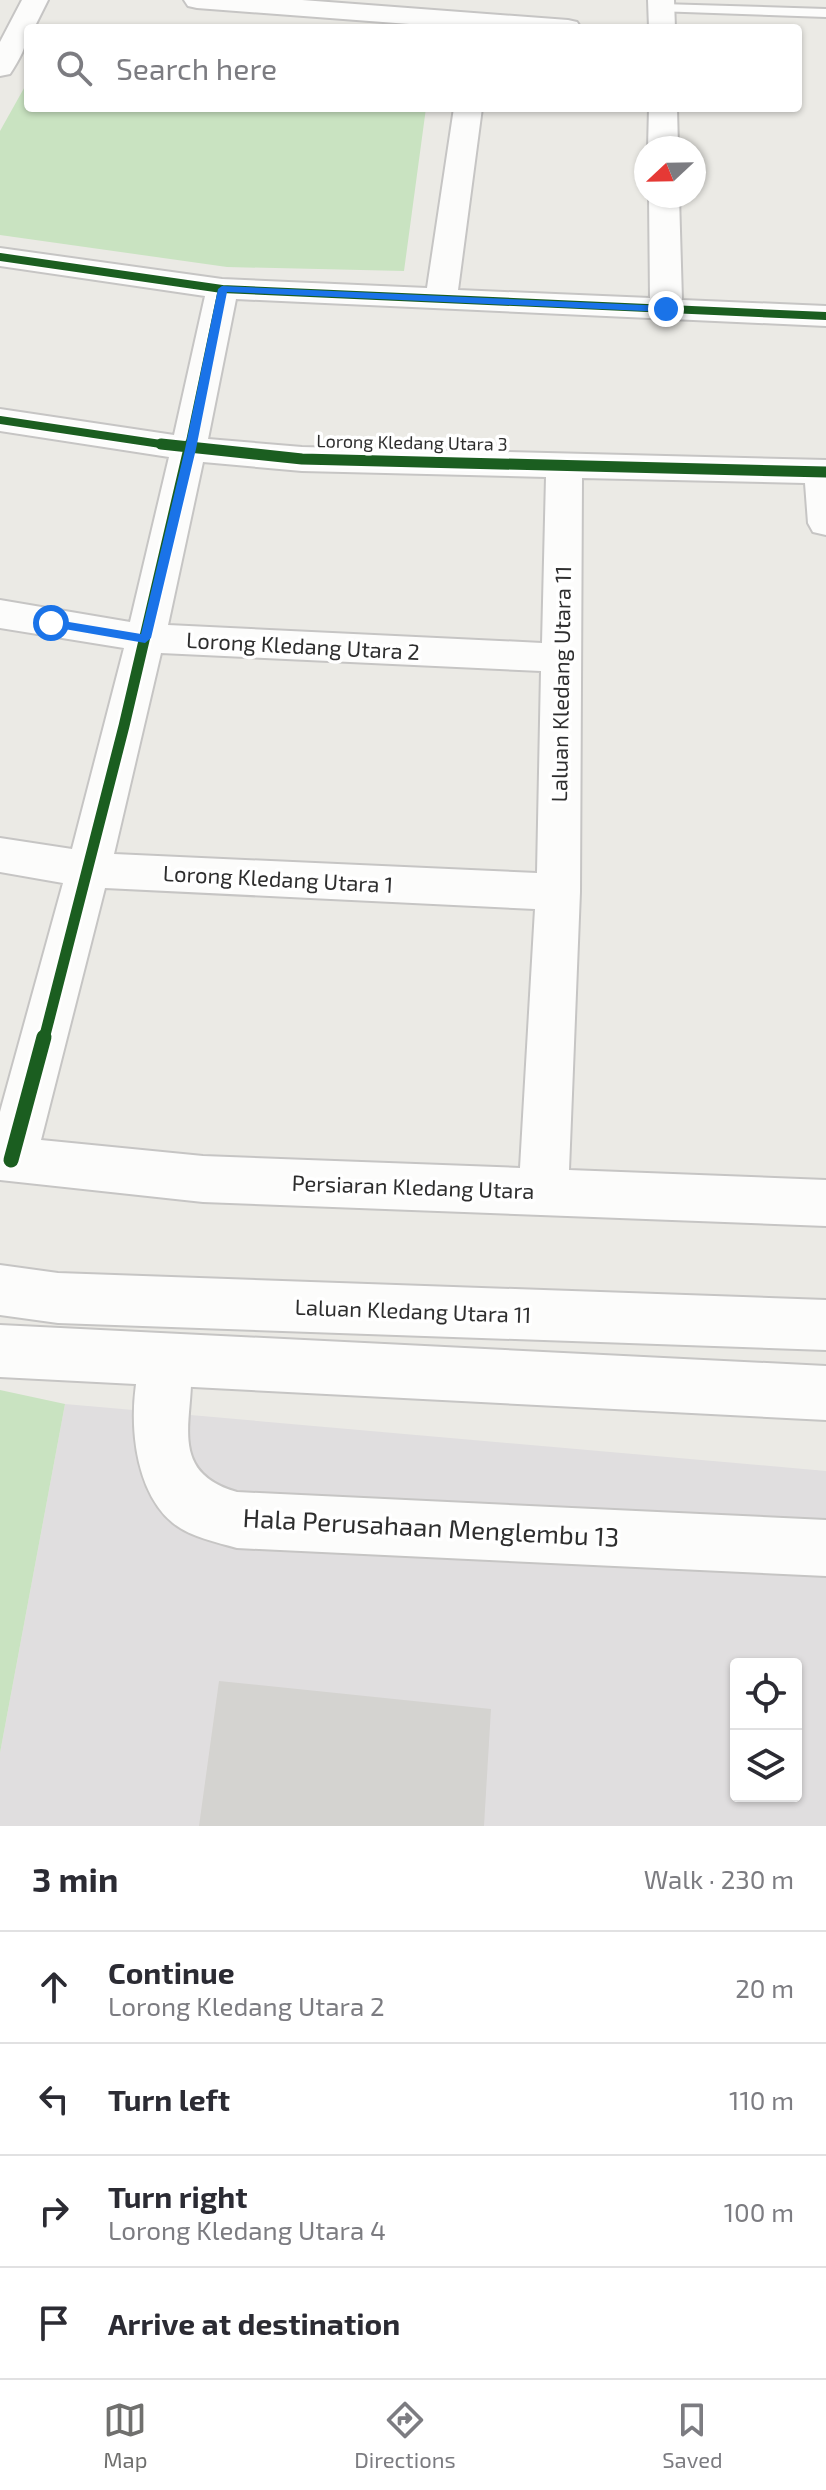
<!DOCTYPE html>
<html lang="en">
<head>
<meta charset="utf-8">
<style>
	body { margin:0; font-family:"Exo 2",sans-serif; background:#f7f7f7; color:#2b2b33 }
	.controls { position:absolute; right:24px; bottom:24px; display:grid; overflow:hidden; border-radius:8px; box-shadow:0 2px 6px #0004 }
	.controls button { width:72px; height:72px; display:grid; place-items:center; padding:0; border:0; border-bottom:2px solid #e1e1e2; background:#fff; color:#2b2b33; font:40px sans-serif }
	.compass { position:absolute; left:634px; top:136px; width:72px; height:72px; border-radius:50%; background:#fff; box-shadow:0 2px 6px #0004; rotate:248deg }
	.stop { position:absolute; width:24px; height:24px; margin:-18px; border:6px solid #1a73e8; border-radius:50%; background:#fff }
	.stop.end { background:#1a73e8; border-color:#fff; box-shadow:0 2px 8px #0008 }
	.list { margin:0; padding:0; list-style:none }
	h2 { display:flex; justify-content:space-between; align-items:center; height:104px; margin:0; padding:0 32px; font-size:34px }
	h2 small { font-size:26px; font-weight:400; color:#7c7c81 }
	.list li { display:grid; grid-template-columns:52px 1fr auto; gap:24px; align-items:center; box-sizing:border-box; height:112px; padding:0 32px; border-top:2px solid #e1e1e2 }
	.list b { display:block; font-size:30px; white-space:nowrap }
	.list p { margin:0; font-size:26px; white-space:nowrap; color:#7c7c81 }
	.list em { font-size:26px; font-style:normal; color:#7c7c81 }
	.icon { flex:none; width:44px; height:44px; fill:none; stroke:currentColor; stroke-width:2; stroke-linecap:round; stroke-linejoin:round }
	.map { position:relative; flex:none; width:826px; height:1826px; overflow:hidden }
	.search { position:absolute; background:#fff; box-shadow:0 2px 6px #0004; left:24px; right:24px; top:24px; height:88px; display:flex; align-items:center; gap:20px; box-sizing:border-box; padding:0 28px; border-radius:8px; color:#7c7c81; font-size:30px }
	.sheet { height:552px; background:#fff }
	nav { display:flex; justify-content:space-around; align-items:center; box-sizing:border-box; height:112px; border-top:2px solid #e1e1e2; background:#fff; font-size:22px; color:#7c7c81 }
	nav a { display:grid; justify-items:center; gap:4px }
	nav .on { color:#70706e }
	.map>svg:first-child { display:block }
	.industrial { fill:#e0dedf; fill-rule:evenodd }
	.green { fill:#c9e3c1 }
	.building { fill:#d4d3d0 }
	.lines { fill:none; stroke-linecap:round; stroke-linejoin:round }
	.service-casing { stroke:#c6c5c4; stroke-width:4 }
	.minor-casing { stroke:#c6c5c4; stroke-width:4 }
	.tertiary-casing { stroke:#c6c5c4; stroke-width:4 }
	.service { fill:#fcfcfb; fill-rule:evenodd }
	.minor { fill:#fcfcfb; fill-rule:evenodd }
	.tertiary { fill:#fcfcfb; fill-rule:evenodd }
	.cycleway-far2-casing { stroke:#fff; stroke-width:11 }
	.cycleway-far1-casing { stroke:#fff; stroke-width:16 }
	.cycleway-casing { stroke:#fff; stroke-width:20 }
	.cycleway-far2 { stroke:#1b5e20; stroke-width:8 }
	.cycleway-far1 { stroke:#1b5e20; stroke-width:11 }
	.cycleway { stroke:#1b5e20; stroke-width:15 }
	.route { fill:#1a73e8 }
	.labels { text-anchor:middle; stroke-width:7; stroke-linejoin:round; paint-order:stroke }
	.far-street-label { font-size:18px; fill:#2e2e2e; stroke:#fff }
	.street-label { font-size:22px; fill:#2e2e2e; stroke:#fff }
	.near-street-label { font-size:26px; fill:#2e2e2e; stroke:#fff }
</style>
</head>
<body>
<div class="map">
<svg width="826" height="1826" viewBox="0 0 826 1826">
	<rect width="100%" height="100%" fill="#ebeae5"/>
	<path class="industrial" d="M65 1404 826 1471V1826H0V1753ZM736 1664H796V1796H736Z"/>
	<path class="green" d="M28 81V108H426L404 271 227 267 0 235V131Z
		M0 1390 65 1404 0 1753Z"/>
	<path class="building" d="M219 1681 491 1709 484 1826H199Z"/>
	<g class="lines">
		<g class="service-casing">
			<path id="service" d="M661 4 826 9V17L656 11V5Z"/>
		</g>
		<g class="minor-casing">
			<path id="minor" d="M22 0H48L34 28H28C28 45 19 60 10 74L0 76V42Z
				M184 0H302L568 20 577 22 581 28H462L197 8 188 6Z
				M648 0H674L675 28H649Z
				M454 108H482L458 290 650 298 649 196H679L682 300 826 306V326L236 299 208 439 302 447 826 460V535L813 532 808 523 805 483 582 478 580 892 569 1170 826 1180V1226L203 1202 0 1180V1112L63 883 0 872V838L72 849 124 648 0 628V600L130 622 169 457 0 431V409L174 435 205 296 0 266V248L222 279 427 288ZM203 462 302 471 546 477 542 643 168 625ZM161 653 541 671 537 873 114 854ZM105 888 535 909 520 1168 203 1156 41 1140Z
				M649 108H677L678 148H648Z
				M166 1334 185 1342C208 1398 153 1468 237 1492L826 1520V1576L237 1548C216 1542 190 1537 173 1523 127 1485 126 1393 147 1342Z"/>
		</g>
		<g class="tertiary-casing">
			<path id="tertiary" d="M0 1265 58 1273 826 1300V1350L58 1323 0 1315Z
				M0 1325 826 1366V1420L0 1377Z"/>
		</g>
		<use href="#service" class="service"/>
		<use href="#minor" class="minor"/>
		<use href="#tertiary" class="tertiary"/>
		<g class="cycleway-far2-casing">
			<path id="cycleway-far2" d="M0 257 222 289 826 316
				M0 420 174 446
				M189 446 222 289"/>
		</g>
		<g class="cycleway-far1-casing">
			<path id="cycleway-far1" d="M161 444 302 459 826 472
				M44 1039 124 726 190 444"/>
		</g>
		<g class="cycleway-casing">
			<path id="cycleway" d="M11 1160 44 1037"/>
		</g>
		<use href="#cycleway-far2" class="cycleway-far2"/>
		<use href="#cycleway-far1" class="cycleway-far1"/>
		<use href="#cycleway" class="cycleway"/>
	</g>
	<path class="route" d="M222 286 666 306 671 309 666 312 227 292 196 449 151 638 145 643 47 626V620L51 619 141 634 185 449 218 289Z"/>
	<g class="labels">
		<g class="far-street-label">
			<text transform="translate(412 443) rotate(1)" y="6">Lorong Kledang Utara 3</text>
		</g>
		<g class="street-label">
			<text transform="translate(303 646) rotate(3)" y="8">Lorong Kledang Utara 2</text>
			<text transform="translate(561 684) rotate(-89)" y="8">Laluan Kledang Utara 11</text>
			<text transform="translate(278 879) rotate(3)" y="8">Lorong Kledang Utara 1</text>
			<text transform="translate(413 1187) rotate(2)" y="8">Persiaran Kledang Utara</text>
			<text transform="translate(413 1311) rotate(2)" y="8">Laluan Kledang Utara 11</text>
		</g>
		<g class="near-street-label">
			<text transform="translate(431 1528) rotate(3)" y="9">Hala Perusahaan Menglembu 13</text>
		</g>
	</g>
</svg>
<div class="controls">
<button><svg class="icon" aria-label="locate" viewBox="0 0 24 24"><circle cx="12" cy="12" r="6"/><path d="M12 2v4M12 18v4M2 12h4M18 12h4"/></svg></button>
<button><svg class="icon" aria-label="layers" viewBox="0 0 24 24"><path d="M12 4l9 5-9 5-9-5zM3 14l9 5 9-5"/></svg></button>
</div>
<svg class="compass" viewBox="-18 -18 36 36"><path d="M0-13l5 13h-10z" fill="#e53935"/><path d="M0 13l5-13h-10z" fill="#7c7c81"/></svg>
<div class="stop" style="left:51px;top:623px"></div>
<div class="stop end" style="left:666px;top:309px"></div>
<div class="search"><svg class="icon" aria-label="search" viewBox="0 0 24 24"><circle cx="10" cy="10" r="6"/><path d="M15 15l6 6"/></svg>Search here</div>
</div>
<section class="sheet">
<h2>3 min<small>Walk · 230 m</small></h2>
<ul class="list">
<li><svg class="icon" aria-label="ahead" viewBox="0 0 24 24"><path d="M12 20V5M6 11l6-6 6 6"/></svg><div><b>Continue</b><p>Lorong Kledang Utara 2</p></div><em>20 m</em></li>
<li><svg class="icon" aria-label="left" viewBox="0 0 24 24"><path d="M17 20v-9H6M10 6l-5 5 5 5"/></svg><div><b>Turn left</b></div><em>110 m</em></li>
<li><svg class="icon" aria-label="right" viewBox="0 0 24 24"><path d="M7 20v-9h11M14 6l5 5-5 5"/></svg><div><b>Turn right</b><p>Lorong Kledang Utara 4</p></div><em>100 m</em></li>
<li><svg class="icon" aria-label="arrive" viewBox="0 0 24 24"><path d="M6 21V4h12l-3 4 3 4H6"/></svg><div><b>Arrive at destination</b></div></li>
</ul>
</section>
<nav>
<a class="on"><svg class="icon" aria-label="map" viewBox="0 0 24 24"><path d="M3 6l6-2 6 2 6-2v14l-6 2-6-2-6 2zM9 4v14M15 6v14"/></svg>Map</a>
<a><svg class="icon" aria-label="directions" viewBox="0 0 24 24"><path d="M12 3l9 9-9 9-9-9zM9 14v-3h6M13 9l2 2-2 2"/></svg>Directions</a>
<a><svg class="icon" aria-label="saved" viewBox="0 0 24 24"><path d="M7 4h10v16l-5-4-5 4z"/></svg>Saved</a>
</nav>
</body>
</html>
